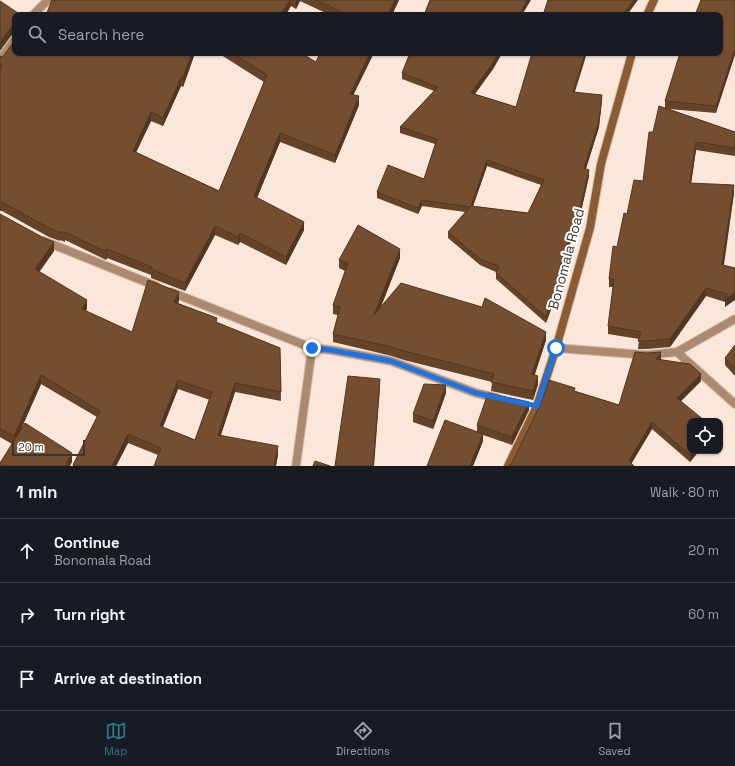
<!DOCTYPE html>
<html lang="en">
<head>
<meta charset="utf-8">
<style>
	body { margin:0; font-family:"Space Grotesk",sans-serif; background:#242831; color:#f1f3f6 }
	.controls { position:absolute; right:12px; bottom:12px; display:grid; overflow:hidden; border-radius:8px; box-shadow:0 1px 3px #0004 }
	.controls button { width:36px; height:36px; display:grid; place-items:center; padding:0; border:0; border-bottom:1px solid #363941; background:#171b24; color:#f1f3f6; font:20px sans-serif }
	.scale { position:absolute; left:12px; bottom:10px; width:73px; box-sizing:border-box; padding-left:4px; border:2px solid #3d3630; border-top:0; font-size:11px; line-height:14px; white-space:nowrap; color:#3d3630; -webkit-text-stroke:3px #fff; paint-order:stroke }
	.stop { position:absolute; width:12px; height:12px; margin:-9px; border:3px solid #1a73e8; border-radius:50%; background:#fff }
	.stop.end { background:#1a73e8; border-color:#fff; box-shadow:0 1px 4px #0008 }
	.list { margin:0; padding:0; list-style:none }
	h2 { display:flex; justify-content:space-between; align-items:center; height:52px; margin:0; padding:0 16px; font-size:17px }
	h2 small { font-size:13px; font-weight:400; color:#9ea1a6 }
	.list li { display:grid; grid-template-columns:26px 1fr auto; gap:12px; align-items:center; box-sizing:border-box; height:64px; padding:0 16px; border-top:1px solid #363941 }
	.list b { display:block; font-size:15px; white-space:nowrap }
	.list p { margin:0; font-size:13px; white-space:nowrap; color:#9ea1a6 }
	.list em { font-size:13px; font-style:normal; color:#9ea1a6 }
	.icon { flex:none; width:22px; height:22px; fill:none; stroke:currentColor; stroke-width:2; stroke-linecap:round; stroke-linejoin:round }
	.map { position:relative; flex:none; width:735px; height:466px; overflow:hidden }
	.search { position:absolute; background:#171b24; box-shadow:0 1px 3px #0004; left:12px; right:12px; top:12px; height:44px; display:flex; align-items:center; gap:10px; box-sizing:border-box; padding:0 14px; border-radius:8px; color:#9ea1a6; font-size:15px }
	.sheet { height:244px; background:#171b24 }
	nav { display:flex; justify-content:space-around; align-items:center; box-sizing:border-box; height:56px; border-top:1px solid #363941; background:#171b24; font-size:11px; color:#9ea1a6 }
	nav a { display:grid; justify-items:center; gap:2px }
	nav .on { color:#307783 }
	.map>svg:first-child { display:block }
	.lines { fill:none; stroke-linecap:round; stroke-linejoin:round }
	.street-casing { stroke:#d4c4b7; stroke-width:10 }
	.secondary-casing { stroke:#d4c4b7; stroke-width:10 }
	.street { stroke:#ad8a6f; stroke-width:8 }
	.secondary { stroke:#8d5b31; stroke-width:8 }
	.wall { fill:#644328; fill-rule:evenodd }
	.shaded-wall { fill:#513721 }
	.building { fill:#744e2f; stroke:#513721; fill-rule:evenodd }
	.route { stroke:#1a73e8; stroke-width:5 }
	.labels { text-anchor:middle; stroke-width:4; stroke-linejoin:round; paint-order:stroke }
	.street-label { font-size:14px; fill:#3d3630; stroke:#fff }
</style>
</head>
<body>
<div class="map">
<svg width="735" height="466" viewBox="0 0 735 466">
	<rect width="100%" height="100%" fill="#fae7d9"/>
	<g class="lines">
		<g class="street-casing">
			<path id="street" d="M33 15 48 0
				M0 60 15 39
				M44 241 156 286
				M171 292 312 348 331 350 391 361 476 393 497 398
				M556 348 647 355 677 352 735 319
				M677 352 735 404
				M296 466 312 348"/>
		</g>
		<g class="secondary-casing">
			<path id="secondary" d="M647 15 654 0
				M508 466 537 406 556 348 590 228 601 164 632 53"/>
		</g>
		<use href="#street" class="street"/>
		<use href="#secondary" class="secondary"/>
	</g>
	<path class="wall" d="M52 0H399L392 15H330L300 1 296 9 291 6Z
		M735 0 716 113 669 109 735 132V156L696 150 691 183 734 193 724 265 735 268 725 307V302L706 296 670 347 647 349H638L639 339 608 334V326L613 287H609V279L617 247 627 214 643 181 653 132 665 107V101Z
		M195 53 183 87 181 86 163 126 151 121 136 152 219 191 264 82 218 53H301L354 95 359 105 335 163 280 142 257 198 304 230 286 265 240 242 238 245 215 235 185 291 151 278V275L107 258 106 260 100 257 65 240V242L60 240V241L49 237 2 211H0V56Z
		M410 53H502L493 69 475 94 516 107 575 92 602 101 599 127 586 169 589 176 580 216 562 267 564 274 546 323 496 279V272L480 265 448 238V232L465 212 422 206 418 214 377 198V192L424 179 435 144 400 133V127L434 91 402 79V73ZM487 166 541 185 528 213 473 206Z
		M0 214 54 251 39 272 87 308 86 311 132 332 179 301 178 303 217 323 280 348 281 401 235 392 221 435 278 454 276 466H154L158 455 128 443 116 466H73V465L97 417 41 384 22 427 72 462 12 444 0 437ZM178 389 210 400 195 440 163 427Z
		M400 258 381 307 546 340 535 374 538 384 533 400 491 391 492 382 404 360 392 356 333 342V334L338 315 333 314V305L345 271 339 268V260Z
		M735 345V376L725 365V358Z
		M661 359 701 381 681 401 699 451 690 462 652 429 631 464 509 466 575 391 619 405Z
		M446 393 433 429 413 422V414Z
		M529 410 512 445 483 435V441L473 466H427L477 432V425Z"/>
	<path class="shaded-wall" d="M290 0H291V6L286 15H280Z
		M296 0H300V1L296 9Z
		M395 0H399L392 15H388Z
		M527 0H531L522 15H519Z
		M634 0H638L627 15H622Z
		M15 25V34L11 36 0 51V42L11 27Z
		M735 48V55L716 113V106Z
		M192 53H195L183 87V78Z
		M370 53H374L350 102V94Z
		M498 53H502L493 69 471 99V93Z
		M585 53H587L573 98V92Z
		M181 78V86L163 126V118Z
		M602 95 599 127 584 174V168Z
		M359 96V105L335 163V155Z
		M151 112V121L133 159V151Z
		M280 133V142L254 205V196Z
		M696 142V150L690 191V183Z
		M487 160V166L471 212V206Z
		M589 170V176L580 216 560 272V266Z
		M734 185V193L722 273V265Z
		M422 200V206L418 214V208Z
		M304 222V230L286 265V257Z
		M215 226V235L185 291V283Z
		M240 233V242L238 245V237Z
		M54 242V251L35 278V269Z
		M107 249V258L106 260V251Z
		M400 249V258L374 323V315Z
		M564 268V274L546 323V317Z
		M706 288V296L670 347V339Z
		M179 292V301L174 310V302Z
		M735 292V300L725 307V299Z
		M87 300V308L82 317V309Z
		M546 332V340L532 382V374Z
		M661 352V359L656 366V359Z
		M701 374V381L677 405V398Z
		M41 375V384L14 445V436Z
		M538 376V384L533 400V391Z
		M380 379V388L374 466H373Z
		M178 380V389L160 434V426Z
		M235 383V392L218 443V435Z
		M446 385V393L433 429V421Z
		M529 402V410L512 445V437Z
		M652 422V429L630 466 629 461Z
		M128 434V443L116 466H112Z
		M483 434V441L473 466H470Z
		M278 446V454L276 466H274Z
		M694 451H699L690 462V455Z
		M72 453V462L70 466H65Z"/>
	<path class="building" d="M52 0H290L280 15H46Z
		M316 0H395L388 15H338L340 11Z
		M430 0H527L519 15H424Z
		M548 0H634L622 15H543Z
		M701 0H735V48L716 106 665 101 680 53H720V15H695Z
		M0 1 21 15H15V25L11 27 0 42Z
		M15 40V53H192L183 78H181L163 118 151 112 133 151 219 191 267 75 232 53H301L316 62 320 53H370L350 94 359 96 335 155 280 133 254 196 304 222 286 257 240 233 238 237 215 226 185 283 151 269 152 267 107 249 106 251 100 249 65 232V234L60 231V233L49 228 2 202H0V70L2 65 0 64V56L2 57 4 55Z
		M410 53H498L493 63 471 93 516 107 532 53H585L573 92 602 95 599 121 584 168 589 170 580 210 560 266 564 268 546 317 496 273 499 266 480 259 448 232 470 207 422 200 418 208 377 192 388 165 424 179 437 139 400 127 438 87 402 73ZM487 160 544 180 528 213 471 206Z
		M659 106 735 132V148L696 142 690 183 734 185 722 265 735 268V292L725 299 727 294 706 288 670 339 647 341H638L641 332 608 326 614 279H609L613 246 617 247 624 213 627 214 634 180 643 181 649 132H653Z
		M0 214 44 238 54 242 35 269 87 300 82 309 132 332 148 280 179 292 174 302 217 318 216 322 280 348 281 392 235 383 218 435 278 446 274 466H154L161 448 128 434 112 466H76L73 465 100 411 41 375 14 436 0 429ZM178 380 212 392 195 440 160 426Z
		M358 225 400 249 374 315 401 283 482 307 485 298 546 332 532 374 538 376 533 391 491 382 494 374 404 351 392 347 333 334 340 307 333 305 348 263 339 260Z
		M735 345V368L725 358Z
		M635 352 647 353 661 352 656 359 690 364 701 374 677 398 705 421H690V451H694L690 455 652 422 629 461 634 466H509L513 461 542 401 549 380 575 388 574 391 619 405Z
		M348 376 380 379 373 466H335Z
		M424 384 446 385 433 421 413 414Z
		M488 393 529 402 512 437 477 425Z
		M445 420 483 434 470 466H427Z
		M25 423 72 453 65 466H0V463Z
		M315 461 330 466H313Z"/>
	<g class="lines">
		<path class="route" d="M312 348 331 350 391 361 476 393 537 406 556 348"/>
	</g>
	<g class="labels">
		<g class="street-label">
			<text transform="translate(566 259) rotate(-75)" y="5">Bonomala Road</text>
		</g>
	</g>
</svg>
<div class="controls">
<button><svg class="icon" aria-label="locate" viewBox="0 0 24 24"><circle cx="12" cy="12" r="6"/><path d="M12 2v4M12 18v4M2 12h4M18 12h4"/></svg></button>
</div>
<div class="scale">20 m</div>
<div class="stop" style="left:556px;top:348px"></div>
<div class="stop end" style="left:312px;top:348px"></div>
<div class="search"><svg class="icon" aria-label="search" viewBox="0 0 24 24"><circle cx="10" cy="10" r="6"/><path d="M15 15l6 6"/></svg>Search here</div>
</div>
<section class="sheet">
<h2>1 min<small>Walk · 80 m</small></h2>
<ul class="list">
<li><svg class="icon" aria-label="ahead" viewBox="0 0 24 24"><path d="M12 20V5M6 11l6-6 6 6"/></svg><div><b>Continue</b><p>Bonomala Road</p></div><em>20 m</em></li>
<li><svg class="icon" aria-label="right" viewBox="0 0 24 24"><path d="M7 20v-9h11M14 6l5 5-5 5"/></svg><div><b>Turn right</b></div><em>60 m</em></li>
<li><svg class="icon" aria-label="arrive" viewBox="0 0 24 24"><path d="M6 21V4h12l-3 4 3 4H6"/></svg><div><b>Arrive at destination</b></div></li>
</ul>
</section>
<nav>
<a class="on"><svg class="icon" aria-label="map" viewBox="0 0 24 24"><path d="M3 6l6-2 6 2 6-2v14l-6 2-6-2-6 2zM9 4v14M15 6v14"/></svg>Map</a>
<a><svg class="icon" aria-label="directions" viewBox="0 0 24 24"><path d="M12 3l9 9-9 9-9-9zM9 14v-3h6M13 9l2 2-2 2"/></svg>Directions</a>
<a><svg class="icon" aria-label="saved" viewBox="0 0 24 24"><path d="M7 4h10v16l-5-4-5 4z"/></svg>Saved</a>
</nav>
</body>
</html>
